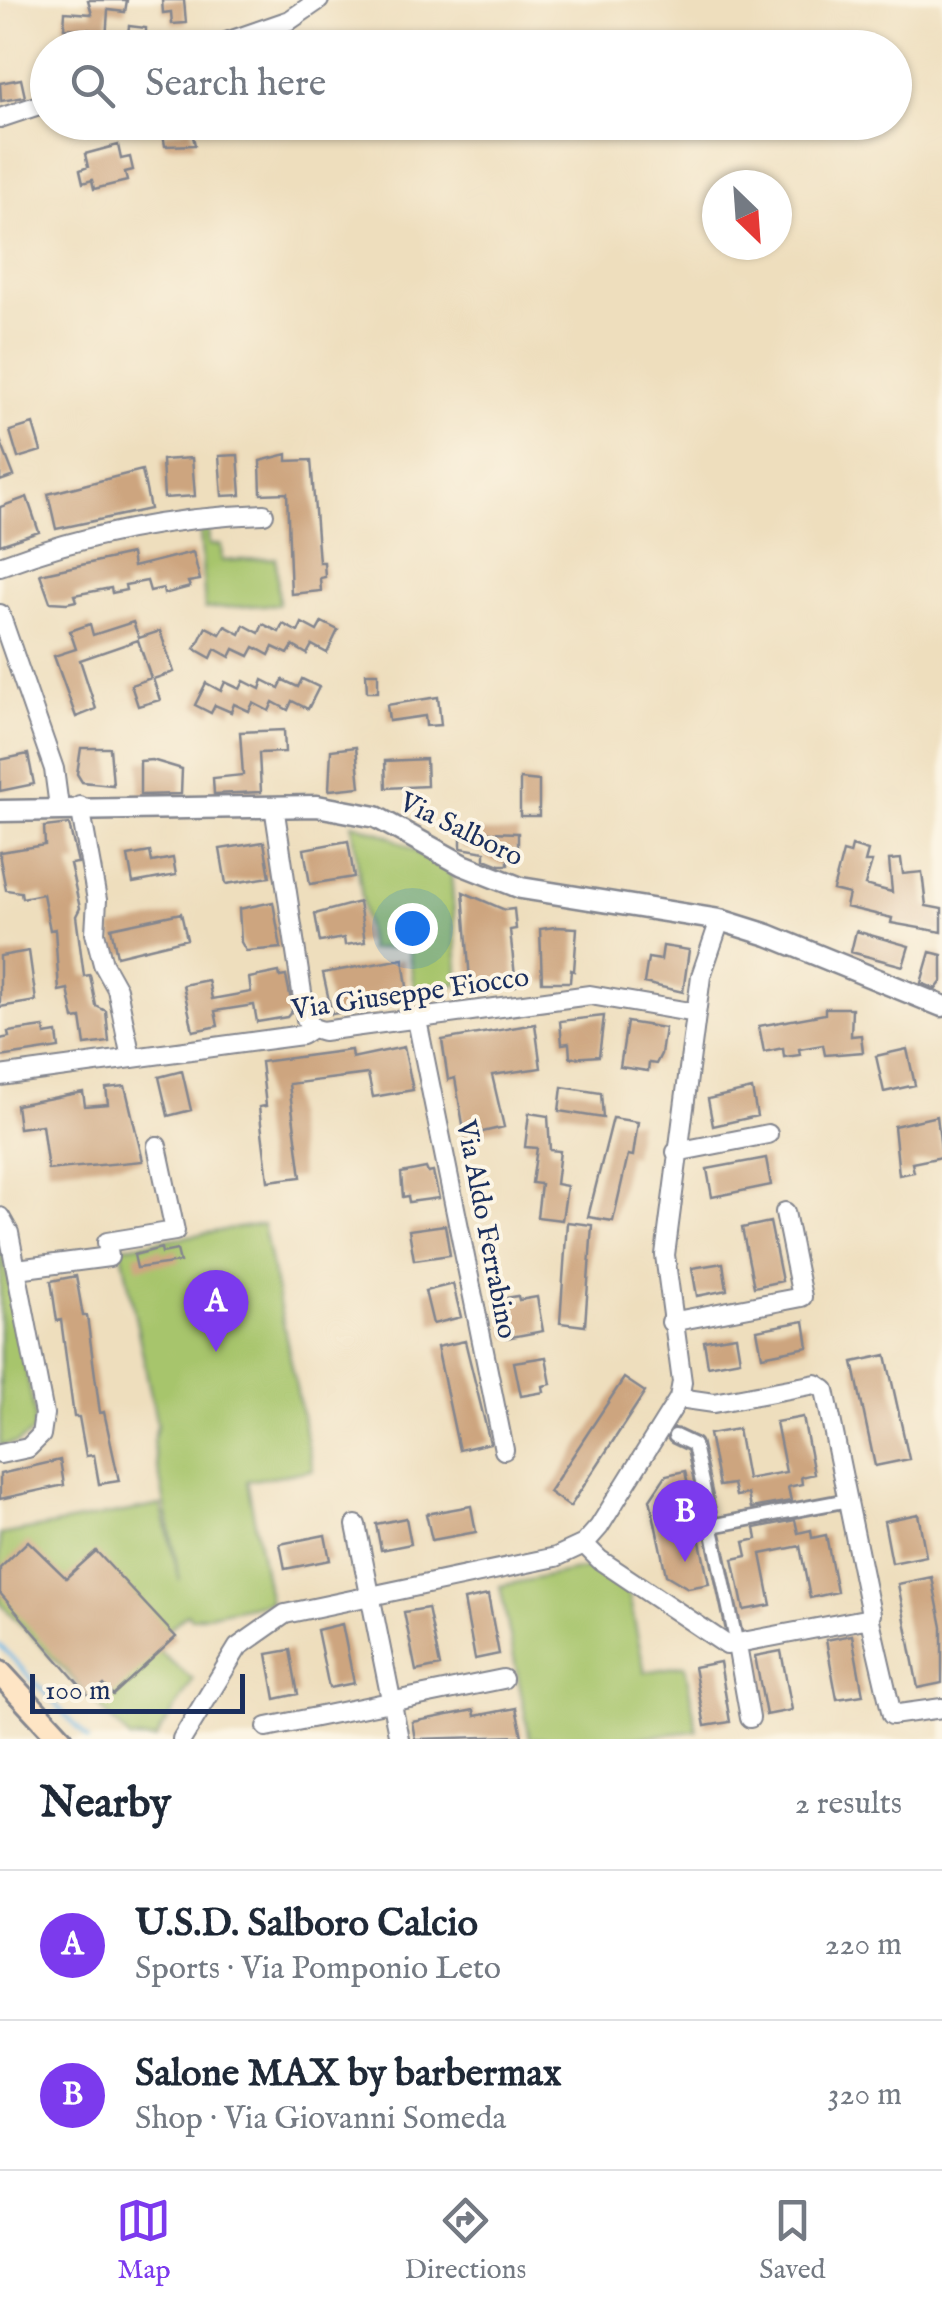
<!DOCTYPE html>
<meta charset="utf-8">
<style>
:root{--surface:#fff;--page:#f2f2f3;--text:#1f2937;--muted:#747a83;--line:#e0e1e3;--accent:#7c3aed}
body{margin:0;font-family:"IM FELL English",serif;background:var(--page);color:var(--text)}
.compass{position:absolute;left:702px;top:170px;width:90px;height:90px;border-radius:50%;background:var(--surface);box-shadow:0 2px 8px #0004;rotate:155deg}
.scale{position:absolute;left:30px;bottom:25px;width:215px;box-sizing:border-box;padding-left:10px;border:5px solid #1b2f5e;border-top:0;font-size:28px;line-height:35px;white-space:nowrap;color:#1b2f5e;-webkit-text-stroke:8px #fcf5e5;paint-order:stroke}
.you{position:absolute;left:412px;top:928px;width:35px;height:35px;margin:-25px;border:8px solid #fff;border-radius:50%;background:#1a73e8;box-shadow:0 0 0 15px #1a73e833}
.badge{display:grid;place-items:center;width:65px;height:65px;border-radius:50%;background:var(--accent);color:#fff;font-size:32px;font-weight:700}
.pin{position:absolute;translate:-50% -82px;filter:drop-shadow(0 2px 5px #0008)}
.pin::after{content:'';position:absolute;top:52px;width:35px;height:30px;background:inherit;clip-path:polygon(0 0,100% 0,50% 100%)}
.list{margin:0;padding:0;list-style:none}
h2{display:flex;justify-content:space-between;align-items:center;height:130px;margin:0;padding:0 40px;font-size:42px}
h2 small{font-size:32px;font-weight:400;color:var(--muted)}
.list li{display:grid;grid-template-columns:65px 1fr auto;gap:30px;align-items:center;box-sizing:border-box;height:150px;padding:0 40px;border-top:2px solid var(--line)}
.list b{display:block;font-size:38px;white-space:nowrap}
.list p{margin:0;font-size:32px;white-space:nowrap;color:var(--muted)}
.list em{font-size:32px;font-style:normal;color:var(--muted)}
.icon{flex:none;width:55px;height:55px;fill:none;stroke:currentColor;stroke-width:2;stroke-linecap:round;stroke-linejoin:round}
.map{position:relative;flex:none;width:942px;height:1739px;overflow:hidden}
.search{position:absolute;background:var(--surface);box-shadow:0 2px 8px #0004;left:30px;right:30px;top:30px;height:110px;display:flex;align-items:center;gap:25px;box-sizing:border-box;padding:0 35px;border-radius:55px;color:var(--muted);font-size:38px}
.sheet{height:430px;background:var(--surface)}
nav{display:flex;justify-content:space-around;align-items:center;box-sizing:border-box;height:140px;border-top:2px solid var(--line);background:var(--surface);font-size:28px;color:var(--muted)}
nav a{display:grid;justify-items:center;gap:5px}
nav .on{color:var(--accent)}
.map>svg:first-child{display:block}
.green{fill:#a7c56c;stroke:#617a65;stroke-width:2.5}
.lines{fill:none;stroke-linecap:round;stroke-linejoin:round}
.stream{stroke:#6bb4e3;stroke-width:4}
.building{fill:#cda57f}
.pedestrian-casing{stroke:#84868e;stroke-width:18}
.minor-casing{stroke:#84868e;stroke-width:22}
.tertiary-casing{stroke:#84868e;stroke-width:25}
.secondary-casing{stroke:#84868e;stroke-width:28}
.pedestrian{stroke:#fff;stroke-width:12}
.minor{stroke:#fff;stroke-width:18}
.tertiary{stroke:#fff;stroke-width:20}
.secondary{stroke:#fee5c5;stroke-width:22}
.labels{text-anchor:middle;stroke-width:8;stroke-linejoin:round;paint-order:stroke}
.street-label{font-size:28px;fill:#1b2f5e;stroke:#fcf5e5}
</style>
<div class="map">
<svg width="942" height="1739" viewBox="0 0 942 1739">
<rect width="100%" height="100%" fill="#fcf5e5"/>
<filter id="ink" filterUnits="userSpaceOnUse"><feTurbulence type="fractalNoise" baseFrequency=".01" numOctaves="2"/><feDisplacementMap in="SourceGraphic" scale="20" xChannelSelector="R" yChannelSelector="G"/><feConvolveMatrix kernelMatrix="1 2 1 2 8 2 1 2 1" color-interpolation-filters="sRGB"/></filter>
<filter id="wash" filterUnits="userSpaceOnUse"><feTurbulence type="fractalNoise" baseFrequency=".0048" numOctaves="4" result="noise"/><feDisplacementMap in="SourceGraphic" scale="40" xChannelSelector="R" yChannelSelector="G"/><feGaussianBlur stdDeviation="2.25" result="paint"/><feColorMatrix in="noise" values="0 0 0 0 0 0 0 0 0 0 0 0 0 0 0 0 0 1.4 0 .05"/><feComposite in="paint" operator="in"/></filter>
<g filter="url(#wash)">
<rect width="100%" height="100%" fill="#eedebd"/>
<path class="green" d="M208,529L209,545H221L222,561L276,558L279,604L205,609L200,530Z
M352,823L389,836L451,872L459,984L414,988L408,946L369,950Z
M263,1224L313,1470L247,1481L270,1602L191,1618L187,1613L169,1629L160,1652L193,1680L156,1739H130L0,1603V1535L161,1505L180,1581L153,1443L157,1425L121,1247Z
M0,1237L35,1415L33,1432L17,1443L0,1445Z
M592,1567L628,1591L645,1672L685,1665L697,1731L624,1739H530L500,1586Z"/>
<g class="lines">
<path class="stream" d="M0,1645L88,1739"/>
</g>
<g id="blocks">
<path class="building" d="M88,0H127L125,12L108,10L106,40L101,39L100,44L89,43L90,30L64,28L65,12L92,14Z
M162,0H184L186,23L172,24L171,12L163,13Z
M129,26L146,28V48H126Z
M21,79L25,97L1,101L0,83Z
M191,128L195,145L165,146L163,134Z
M118,145L121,159L130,157L133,170L125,172L127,181L94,189L92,180L83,183L80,170L88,167L85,154Z
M33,424L41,451L18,458L10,431Z
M0,440L14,476L0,481Z
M287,454V461L311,460L319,562H324L325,577L320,578L321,591L291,594L287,493L261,494L260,461Z
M238,455L241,495L222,496L219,456Z
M192,458L195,496L164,498L162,460Z
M142,470L150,509L56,529L48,494Z
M27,497L39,532L0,545V507Z
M193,552L200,580L188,582L190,587L164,594L163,588L150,591L147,581L125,585L126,590L112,593L111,588L74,595L76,601L67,603L50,602L40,574L131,554L133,567Z
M133,622L139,638L160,631L174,672L153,679L160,700L138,706L131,685L151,678L138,640L80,660L96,709L76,717L54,656L76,649L70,631L90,624L93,635Z
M322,622L338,630L327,653L312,645L307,654L293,646L288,654L273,647L269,655L254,647L249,656L234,649L230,657L215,649L211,658L195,649L206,627L220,634L225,626L240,634L244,625L259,633L263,624L279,632L283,624L298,632L302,623L317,631Z
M366,673H378V692H367Z
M302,679L319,687L308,709L292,701L288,710L273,702L269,711L253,703L249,711L234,704L231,712L215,705L211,713L195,705L206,683L221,691L225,682L240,689L244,681L260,689L263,680L279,688L283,680L298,687Z
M438,697L441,725L426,726L425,716L389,721L387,705Z
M284,730L285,752L259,753L261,792L214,794L213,778L243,775L240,732Z
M356,747L360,787L329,790L331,750Z
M81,748H110L113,785L82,782L77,774Z
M28,754L34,784L0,791V760Z
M426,759L427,786L386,788L385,761Z
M152,760L182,769L181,794L140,795V761Z
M520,779L539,781V816H520Z
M69,824L78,863L70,864L80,908L76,916L84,976L90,975L96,1006L106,1011L109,1042L85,1045L81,1018L74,1019L68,989L59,991L55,929L50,930L43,894L22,898L21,892L6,890L0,859V852L45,845L44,827Z
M461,831L518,833V850H508V865H500L485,859V852L461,848Z
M348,841L354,877L310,884L304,849Z
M264,842L270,877L226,884L220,849Z
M852,846L868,851L865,862H872L865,885L892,892L889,860L901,859L903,874L922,872L926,906L942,909V932L891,923L892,918L846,907L849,894L833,890L843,852L850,854Z
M150,852L152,862L173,858L176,875L133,883L128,856Z
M463,892L505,910L514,909L516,929L510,930L516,986L471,993Z
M273,902L281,948L246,951L241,942L239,909Z
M359,902L365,942L345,945L344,938L320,942L315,914Z
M181,913L187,939L117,956L111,928Z
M555,927L577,928L574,971L571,970L570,982H542L540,929Z
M856,931L909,946L903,966L851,952Z
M663,946L689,950L683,992L644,983L648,958L661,960Z
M29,951L36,1001L0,1007V956Z
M930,952L942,955V981L936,989L921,983Z
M403,959L409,1001L332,1014L323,973Z
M279,972L280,977L286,976L290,995L292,1011L287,1017L257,1022L254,1005L215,1011L218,1026L193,1031L183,985L208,980L212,999L251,992L249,978Z
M825,1008H852L851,1036L861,1035L863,1052L825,1055L823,1045L799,1049L800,1055L784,1057L783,1048L764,1052L759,1026L825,1014Z
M604,1016L599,1056L570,1058L569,1043L562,1044L560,1021Z
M627,1022L665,1028L661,1054L656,1064L649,1063L648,1071L620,1067Z
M535,1024L541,1068L492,1075L504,1127L465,1136L455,1078L448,1080L442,1040Z
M44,1027L45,1035L57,1033L59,1048L0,1057V1039L9,1037L8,1032Z
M404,1047L413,1090L373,1097L368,1074L289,1084L301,1177L268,1181L259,1107L266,1106L261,1062L351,1050L352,1058Z
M907,1049L915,1085L884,1092L876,1056Z
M182,1071L191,1110L168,1116L159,1077Z
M125,1086L143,1161L48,1170L42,1125L19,1128L16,1105L83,1092L85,1106L108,1104L106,1088Z
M562,1087L601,1093L603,1118L559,1111Z
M752,1089L757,1116L713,1126L708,1099Z
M529,1113L548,1116L550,1150L560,1151L556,1184L567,1186L562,1220L537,1217L541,1184L532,1183L537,1148L525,1147Z
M937,1116L942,1157L912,1163L914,1172L899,1175L894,1126Z
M613,1118L638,1122L633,1156L628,1155L613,1221L588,1217Z
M766,1158L771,1185L712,1197L707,1169Z
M426,1168L428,1173L433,1172L439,1198L409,1202L408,1196L403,1197L401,1173Z
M567,1222L592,1225L585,1326L560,1323Z
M770,1222L782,1281L754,1287L742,1228Z
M445,1225L450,1255L414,1260L409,1230Z
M161,1248L162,1253L177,1250L180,1262L137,1268L134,1255Z
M723,1263L727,1290L697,1296L692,1268Z
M76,1276L83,1316H87L100,1413L104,1412L119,1481L99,1484L94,1455L86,1456L79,1417H74L61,1320L57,1321L51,1281Z
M453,1284L461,1317L433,1324L425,1291Z
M518,1296L519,1300L537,1297L543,1331L506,1338L499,1299Z
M804,1321L808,1347L762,1356L757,1330Z
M736,1336L740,1360L708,1366L704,1341Z
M465,1341L490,1443L459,1450L437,1347Z
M886,1355L909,1459L875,1466L853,1362Z
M546,1357L551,1384L543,1386L544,1392L521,1396L514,1362Z
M624,1378L645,1392L570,1507L549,1492Z
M803,1417L814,1474L801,1477L802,1484L788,1487L791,1501L751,1508L748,1494L736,1496L733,1484L719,1486L709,1434L738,1429L747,1479L786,1472L776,1422Z
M60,1460L64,1485L0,1499V1474Z
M685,1471L709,1584L688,1588L666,1575L650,1499L666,1475Z
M471,1506L476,1532L432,1540L426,1514Z
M918,1514L926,1556L892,1563L884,1521Z
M406,1518L411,1544L381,1550L376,1524Z
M795,1520L798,1533L811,1530L812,1538L826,1535L837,1592L810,1598L800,1546L761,1554L771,1605L744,1610L733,1559L747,1556L744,1542L757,1539L755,1528Z
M325,1535L330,1560L285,1569L280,1544Z
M28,1541L66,1578L96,1551L176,1637L113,1695L104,1685L90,1697L0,1593V1568Z
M932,1577L942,1627V1683L918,1688L898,1584Z
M488,1595L499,1654L475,1659L464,1600Z
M428,1608L440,1666L416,1671L404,1612Z
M342,1624L354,1683L329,1688L317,1630Z
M852,1635L863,1695L837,1699L826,1640Z
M290,1650L298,1694L275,1699L267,1654Z
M781,1651L792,1710L766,1715L755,1656Z
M720,1662L730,1722L705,1726L694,1667Z
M516,1708L522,1736L415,1739L412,1722L474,1710L475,1716Z"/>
</g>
</g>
<g filter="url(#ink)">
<use href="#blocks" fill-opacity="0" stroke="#84868e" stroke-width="2.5"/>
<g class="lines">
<g class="pedestrian-casing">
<path id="pedestrian" d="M675,1436L694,1445L737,1645
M711,1526L848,1500"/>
</g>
<g class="minor-casing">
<path id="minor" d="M209,48L290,20L319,0
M0,118L48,102
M0,566C85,534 174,517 264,514
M0,614L54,769L59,807
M80,806L97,900L95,933L103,964L117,989L131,1058
M274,806L306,1019L313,1028
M417,1020L504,1450
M0,1076L302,1035L313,1028L323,1031L590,995L696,1013
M676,1152L768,1134
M0,1217L9,1233L44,1414L41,1435L28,1448L0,1454
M17,1269L109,1257L107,1242L175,1231L157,1146
M671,1322L802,1297L785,1212
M356,1525L399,1739
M584,1544L600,1560L727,1645L865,1619L871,1614L825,1390L816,1384L714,1403L679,1398
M869,1616L892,1715L942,1708
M737,1645L750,1718
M267,1727L503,1679
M182,1739L238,1647L285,1614L556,1557L584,1544L599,1527L679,1398L682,1382L665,1255L701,976L720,920"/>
</g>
<g class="tertiary-casing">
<path id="tertiary" d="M0,811L317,806L376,817L463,865L521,888L720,920L768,935L942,1006"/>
</g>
<g class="secondary-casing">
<path id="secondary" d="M0,1673L61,1739"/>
</g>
<use href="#pedestrian" class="pedestrian"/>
<use href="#minor" class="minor"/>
<use href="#tertiary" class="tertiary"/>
<use href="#secondary" class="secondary"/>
</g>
</g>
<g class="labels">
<g class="street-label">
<text transform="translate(462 828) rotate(26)" y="10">Via Salboro</text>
<text transform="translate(410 992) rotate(-8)" y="10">Via Giuseppe Fiocco</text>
<text transform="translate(488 1229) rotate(79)" y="10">Via Aldo Ferrabino</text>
</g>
</g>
</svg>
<svg class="compass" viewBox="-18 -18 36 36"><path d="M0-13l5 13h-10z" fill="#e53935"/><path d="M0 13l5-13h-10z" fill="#747a83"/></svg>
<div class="scale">100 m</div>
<div class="you"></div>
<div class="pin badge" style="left:216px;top:1352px">A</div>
<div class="pin badge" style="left:685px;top:1562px">B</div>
<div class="search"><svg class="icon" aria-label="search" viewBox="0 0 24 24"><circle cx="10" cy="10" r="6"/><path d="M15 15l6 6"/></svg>Search here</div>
</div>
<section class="sheet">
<h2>Nearby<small>2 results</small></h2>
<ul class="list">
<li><span class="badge">A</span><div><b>U.S.D. Salboro Calcio</b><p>Sports · Via Pomponio Leto</p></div><em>220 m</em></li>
<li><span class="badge">B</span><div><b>Salone MAX by barbermax</b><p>Shop · Via Giovanni Someda</p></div><em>320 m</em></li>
</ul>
</section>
<nav>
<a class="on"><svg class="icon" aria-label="map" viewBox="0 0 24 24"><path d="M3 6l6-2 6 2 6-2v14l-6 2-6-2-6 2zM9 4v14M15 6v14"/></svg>Map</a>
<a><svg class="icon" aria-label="directions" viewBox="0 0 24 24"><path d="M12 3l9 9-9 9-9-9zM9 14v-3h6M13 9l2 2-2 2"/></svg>Directions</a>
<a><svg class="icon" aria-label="saved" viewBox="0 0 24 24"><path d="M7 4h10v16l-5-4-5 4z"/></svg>Saved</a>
</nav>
